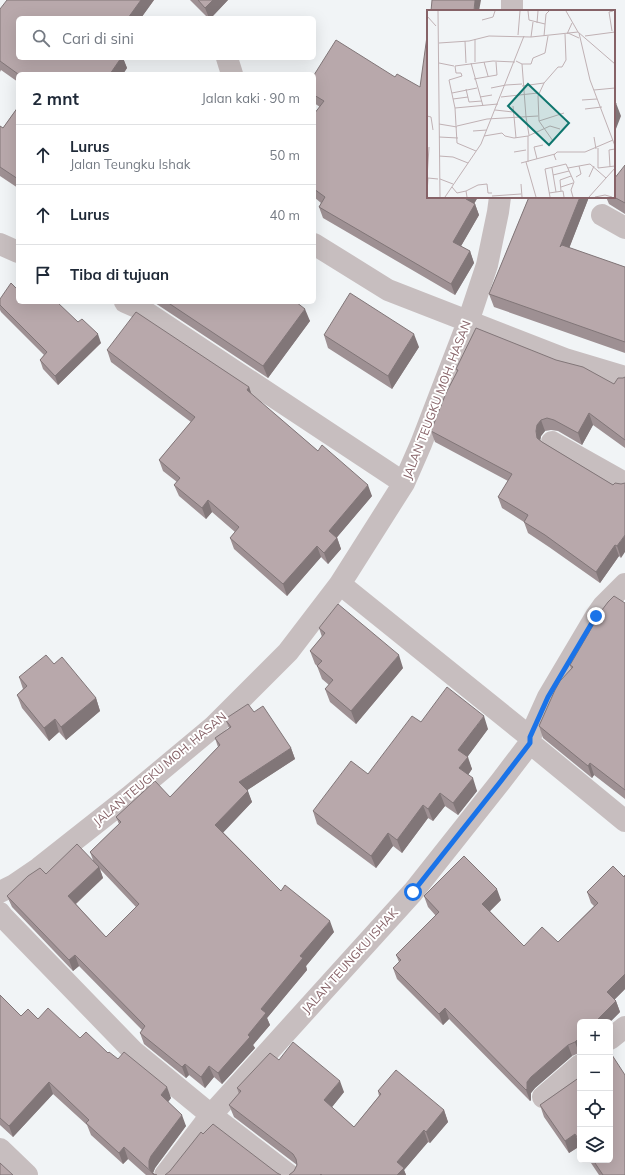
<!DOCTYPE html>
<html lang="id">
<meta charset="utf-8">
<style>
:root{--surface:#fff;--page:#f6f6f7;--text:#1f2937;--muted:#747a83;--line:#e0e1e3}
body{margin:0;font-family:Mulish,sans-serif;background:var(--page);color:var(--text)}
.controls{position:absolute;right:12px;bottom:12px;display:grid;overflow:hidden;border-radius:6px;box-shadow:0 4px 16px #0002}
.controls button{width:36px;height:36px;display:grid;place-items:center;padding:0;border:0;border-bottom:1px solid var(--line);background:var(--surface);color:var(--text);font:20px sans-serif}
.stop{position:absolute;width:12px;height:12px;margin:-9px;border:3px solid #1a73e8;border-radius:50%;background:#fff}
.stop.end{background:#1a73e8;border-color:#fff;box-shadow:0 1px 4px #0008}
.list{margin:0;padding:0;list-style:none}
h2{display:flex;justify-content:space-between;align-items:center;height:52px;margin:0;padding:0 16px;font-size:17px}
h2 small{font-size:13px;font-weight:400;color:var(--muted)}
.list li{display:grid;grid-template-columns:26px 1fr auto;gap:12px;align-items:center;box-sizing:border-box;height:60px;padding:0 16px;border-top:1px solid var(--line)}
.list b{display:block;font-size:15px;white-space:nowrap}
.list p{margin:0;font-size:13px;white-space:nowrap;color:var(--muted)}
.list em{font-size:13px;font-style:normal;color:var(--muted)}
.icon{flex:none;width:22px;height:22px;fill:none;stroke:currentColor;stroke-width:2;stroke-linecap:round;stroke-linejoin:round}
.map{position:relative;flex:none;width:625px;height:1175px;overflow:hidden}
.search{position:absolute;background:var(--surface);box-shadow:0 4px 16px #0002;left:16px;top:16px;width:300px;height:44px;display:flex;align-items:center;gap:10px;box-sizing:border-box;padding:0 14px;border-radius:6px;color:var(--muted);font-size:15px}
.panel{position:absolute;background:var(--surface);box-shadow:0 4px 16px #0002;left:16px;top:72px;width:300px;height:232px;border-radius:6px}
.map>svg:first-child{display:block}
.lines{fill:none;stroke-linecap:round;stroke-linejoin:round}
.minor{stroke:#c7bebf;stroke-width:22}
.wall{fill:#9e9093;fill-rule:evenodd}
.shaded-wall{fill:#817678}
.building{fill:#b8a8ab;stroke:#817678}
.route{stroke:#1a73e8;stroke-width:5}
.labels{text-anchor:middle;stroke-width:4;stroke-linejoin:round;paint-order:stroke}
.street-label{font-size:12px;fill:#866267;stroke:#fff}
.inset-road{fill:none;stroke:#c0b1b4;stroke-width:1}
.view{fill:#0f766e;fill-opacity:0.15;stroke:#0f766e;stroke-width:2}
.inset-edge{fill:none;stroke:#866267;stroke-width:2}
</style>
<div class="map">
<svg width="625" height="1175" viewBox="0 0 625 1175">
<rect width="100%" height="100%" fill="#f1f4f6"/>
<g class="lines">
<path class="minor" d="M512,11V0
M227,58L232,74
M602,215L625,228
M0,244L18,252
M314,244L388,290L565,359L625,377
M125,302L141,309L404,483
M552,442L625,483
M340,584L530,737V743
M530,737L548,697L596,616L603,606L625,584
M530,743L625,821
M0,892L14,885L39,868L129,797L213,727L288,652L340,584L404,483L421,444L468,322L487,265L498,212L500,197
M0,913L4,918L133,1051L211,1115L289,1175
M610,1039L625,1027
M543,1097L580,1065
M0,1149L27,1175
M165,1175L172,1166L211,1115L413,892L501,781L530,743"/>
</g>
<path class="wall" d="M154,0L141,18H18V58H123L127,68L123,74H18V82L1,70L0,72V9Z
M190,0H228L211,18H208Z
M314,75L428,197H478L474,204H475L479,215L461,246L470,251L474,263L455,295L323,218L319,207L321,203L314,197V114L320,107L314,103Z
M18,107V188L0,176V126L3,128Z
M625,165V214L609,204L606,197H614Z
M529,197H589L569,248L625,267V353L494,307L489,294Z
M0,299L18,302L78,322L101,343L58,385L43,369L40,360L44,355L1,312L0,310Z
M155,302H296L310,321L268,378L155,303Z
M324,335L419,347L392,389L328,348Z
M107,350L249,387L251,394L318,451L372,496L337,537L341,549L328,564L321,557L287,596L234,549L230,538L235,532L212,512L206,519L179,496L174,485L177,482L163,471L159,460L191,422L111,362Z
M456,369L614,384L625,377V448L593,425L582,445L558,431L551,430L545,431L541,436L540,440L542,442L613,485L621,558L619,556L600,583L549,547L528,533L524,522L502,508L498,497L508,481L435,442L431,431L457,372Z
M625,603V799L594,775L592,778L543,738L539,726L571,669L570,665Z
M319,628L403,668L356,724L330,702L325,689L329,685L322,679L317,666L315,664L310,651L322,637Z
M54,664L96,698L100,711L66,740L59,732L49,741L22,708L17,695L23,689L19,677Z
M254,712L291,748L295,759L247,790L252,802L223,832L281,891L334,932L306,966L307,970L267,1018L270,1025L253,1045L255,1048L222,1084L214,1077L205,1088L189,1075L186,1078L144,1044L140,1033L142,1030L79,966L73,971L12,907L7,896L46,874L93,860L90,852L119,824L116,817L170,797L218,747L215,738L229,728L225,719ZM100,869L136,907L106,937L76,904L103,878Z
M421,722L488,729L467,757L472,769L468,775L477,791L458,815L445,806L433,821L428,818L402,853L393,846L376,868L317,824L313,811L368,774Z
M625,875V989L614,1000L616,1001L620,1012L579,1053L572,1056L535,1088L531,1093V1100L530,1101L449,1019L443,1025L397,979L393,968L399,962L396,955L436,916L428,907L424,896L501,900L490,911L524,946L558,942L594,906L591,903L587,892L624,877Z
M0,995L21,1016L38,1019L80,1038L108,1053L171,1098L168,1102L186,1126L155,1168L153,1173L155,1175H146L128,1159L123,1164L91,1135L87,1125L53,1094L13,1137L0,1125Z
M279,1060L344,1092L332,1107L354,1127L379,1096L378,1091L444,1110L448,1122L430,1143L428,1142L404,1170L406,1175H289L294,1171L297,1165L234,1117L229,1105L239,1094L237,1088Z
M580,1077V1147V1146L569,1153L544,1117L540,1105Z
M589,1160H610L625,1175H599Z"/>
<path class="shaded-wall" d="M141,0H154L141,18H128Z
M213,0H228L211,18H209L205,8Z
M475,0H481L479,11H474Z
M121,58H123L127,68L123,74H110Z
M616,103L621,116L614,134V109Z
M467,197H478L470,210L466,199Z
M580,197H589L565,259L560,247Z
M475,204L479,215L457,253L453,242Z
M470,251L474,263L455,295L451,284Z
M305,309L310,321L268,378L263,366Z
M98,334L101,343L58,385L55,376Z
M414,334L419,347L392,389L388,376Z
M249,387L253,398L247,390Z
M589,413L593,425L582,445L578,433Z
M541,420L545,431L541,436L540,442L537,438L536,431L537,425Z
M368,485L372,496L333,542L329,531Z
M208,500L212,512L206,519L202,508Z
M625,535V552L621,558L617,546Z
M337,538L341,549L328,564L324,553Z
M615,545L619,556L600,583L596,572Z
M317,546L321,557L287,596L283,584Z
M399,655L403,668L356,724L351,711Z
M96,698L100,711L66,740L61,727Z
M484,716L488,729L463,763L458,750Z
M55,719L59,732L49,741L44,728Z
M291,748L295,759L243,793L239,782Z
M468,757L472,769L464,781L459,768Z
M590,763L594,775L592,778L588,766Z
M473,778L477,791L458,815L453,803Z
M248,791L252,802L220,836L215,825Z
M440,793L445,806L433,821L428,809Z
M423,805L428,818L402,853L397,840Z
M388,833L393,846L376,868L371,856Z
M99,867L103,878L72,907L68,896Z
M497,889L501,900L486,915L482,904Z
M330,921L334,932L306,966L307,970L267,1018L270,1025L253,1045L255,1048L222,1084L218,1073L248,1035L261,1009L300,956Z
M75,955L79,966L73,971L69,960Z
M625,974V989L611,1003L607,992Z
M616,1001L620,1012L610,1022H595Z
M445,1008L449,1019L443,1025L439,1014Z
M580,1037V1052L579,1053L575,1042Z
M568,1045L572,1056L535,1088L531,1093V1100L530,1101L526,1090L527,1082L531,1077Z
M185,1064L189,1075L186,1078L182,1067Z
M209,1066L214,1077L205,1088L201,1077Z
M340,1081L344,1092L328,1112L324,1100Z
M49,1082L53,1094L13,1137L9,1126Z
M167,1087L171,1098L165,1106L161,1095Z
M444,1110L448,1122L430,1143L426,1132Z
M182,1115L186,1126L155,1168L153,1173L149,1168V1161L151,1156Z
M424,1130L428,1142L404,1170L406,1175H397V1162Z
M575,1134L580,1146L569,1153L565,1141Z
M124,1147L128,1159L123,1164L119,1153Z"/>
<path class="building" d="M7,0H141L128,18H18V58H121L110,74H18L0,61V9Z
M198,0H213L205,8Z
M432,0H475L474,11H431Z
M428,29V197H467L466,199L475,204L453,242L470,251L451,284L319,207L325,197L314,189V114L324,101L314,95V75L336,40L395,77L397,74L420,87Z
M614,103H616L614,109Z
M18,107V179L0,167V126L3,128Z
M625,165V203L614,197V179Z
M529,197H580L560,247L562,245L625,267V342L489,294Z
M11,283L18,290V302H57L78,322L82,319L98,334L55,376L40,360L47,352L0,305V299Z
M350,293L414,334L388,376L324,335Z
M167,302H296L305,309L263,366Z
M136,312L249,387L247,390L318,451L322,445L368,485L329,531L337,538L324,553L317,546L283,584L230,538L239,527L208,500L202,508L174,485L180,478L159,460L195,417L107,350Z
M476,328L556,360L583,367L614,384L618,378H623L625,377V440L589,413L578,433L554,420L547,418L541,420L537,425L536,431L537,438L542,442L613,485L615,483L621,484L625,483V535L617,546L615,545L596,572L545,535L524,522L528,515L498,497L512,474L431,431L446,393L458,370L456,369Z
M614,596L625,603V790L590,763L588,766L539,726L555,690L560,681L573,667L570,665L602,610L608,602Z
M338,604L399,655L351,711L325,689L333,680L317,666L322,661L310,651L325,633L319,628Z
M46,655L54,664L62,657L96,698L61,727L55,719L44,728L17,695L27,686L19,677Z
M447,687L484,716L458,750L468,757L459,768L473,778L453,803L440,793L428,809L423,805L397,840L388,833L371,856L313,811L351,761L368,774L412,716L421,722Z
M248,704L254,712L263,706L291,748L239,782L248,791L215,825L281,891L285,885L330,921L300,956L303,958L261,1009L266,1013L248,1035L250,1037L218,1073L209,1066L201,1077L185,1064L182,1067L140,1033L145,1026L75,955L69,960L7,896L28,876L40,868L46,874L77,844L99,867L68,896L106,937L139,904L90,852L121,822L116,817L155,781L170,797L220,745L215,738L231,727L225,719Z
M464,856L497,889L482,904L524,946L542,927L558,942L598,903L587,892L613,866L624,877L625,875V974L607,992L616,1001L595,1022H580V1037L575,1042L568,1045L531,1077L527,1082V1089L526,1090L445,1008L439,1014L393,968L401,960L396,955L439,912L424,896Z
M0,995L21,1016L28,1009L38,1019L48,1008L80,1038L86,1032L108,1053L109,1052L118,1059L124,1052L167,1087L161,1095L182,1115L151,1156L149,1161V1168L153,1174L157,1175H155L124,1147L119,1153L86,1123L89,1120L49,1082L9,1126L0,1118Z
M293,1042L340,1081L324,1100L354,1127L381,1094L378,1091L396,1070L444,1110L426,1132L424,1130L397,1162L404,1168L397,1175H322L321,1174L320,1175H289L294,1171L297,1165L296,1159L293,1154L229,1105L241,1091L237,1088L270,1053L279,1060Z
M612,1055L625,1075V1175H603L593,1160H610V1056Z
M580,1077V1141L575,1134L565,1141L540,1105Z
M213,1124L277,1173L281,1175H165L170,1171L201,1132L203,1134Z
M0,1163L13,1175H0Z"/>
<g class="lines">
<path class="route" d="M413,892L501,781L530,743V737L548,697L596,616"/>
</g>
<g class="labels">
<g class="street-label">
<text transform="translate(437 400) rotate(-69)" y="4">JALAN TEUGKU MOH. HASAN</text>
<text transform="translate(160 769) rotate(-40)" y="4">JALAN TEUGKU MOH. HASAN</text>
<text transform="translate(350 961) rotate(-48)" y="4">JALAN TEUNGKU ISHAK</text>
</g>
</g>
<g transform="translate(427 10)">
<rect width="188" height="188" fill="#f1f4f6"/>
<path class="inset-road" d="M11,1L13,187M101,1L102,10L118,14M139,1L151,22L188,54M0,6L9,16M55,10L66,7L68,1M110,13L111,1M185,21L182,2L186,1M141,23L152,28M152,23L163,70L188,136M140,24L145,13M91,25L93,1M117,26L119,4L122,1M158,26L188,22M104,27L106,12M38,31L39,53M12,33L42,31L62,26L104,27L151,22M89,51L95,54L99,107M48,52V29M57,52L61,66M12,53L27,56M44,53L56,96M95,54H104L106,48L118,43L121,26M47,69L70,65L69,52M79,75L95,74M95,76L117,73M64,78L79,75M39,79L42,92L55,91M167,80L188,78M25,83L50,78M53,87L65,85M74,87L111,83M26,89L41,87M155,90L170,89M86,96L89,128M28,98L22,70L35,66L34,63H29L28,56L66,51L88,52M158,99L175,97M68,100L86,102M0,106L4,107L6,120M99,107L102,125M112,111L137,103M12,114L30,117M30,116L60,109L111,106M46,121L60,120M57,126L75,123L78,126L87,128L101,126L123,116L133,119M101,126V152M12,127L31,128M167,127L169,139M126,131L112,111L111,86L117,73L131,57H135L139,50L138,24M171,138V158M49,141L30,133L28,98L71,94M87,142L99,140M12,146L26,147L41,153M110,149L107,137L116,135M129,150L127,145L130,142H158L186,130M99,152L109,187M94,153L128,144M183,157L182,140L188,139M125,158L129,182M141,158L163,154L179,168M171,158L188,156M126,165L142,161M149,167L154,164L152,156M162,167L167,156M0,168L2,137M13,169L26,174M94,174L95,187M25,177L30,183L39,181L40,187M134,177L146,173M39,181L51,175L60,174L61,183H65M134,181L133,170L144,166M0,183L1,168L11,169M122,183L136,181L137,187M65,186L94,184M18,187L54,134L97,26M123,187L118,159L139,154L147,172L144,180L146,187M162,187L188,158M168,187L178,185L185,187"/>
<path class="view" d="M101,74L142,113L122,135L81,96Z"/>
<rect width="188" height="188" class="inset-edge"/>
</g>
</svg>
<div class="controls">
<button>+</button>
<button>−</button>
<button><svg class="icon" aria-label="locate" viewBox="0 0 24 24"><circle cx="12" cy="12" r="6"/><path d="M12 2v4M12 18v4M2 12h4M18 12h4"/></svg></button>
<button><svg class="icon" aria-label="layers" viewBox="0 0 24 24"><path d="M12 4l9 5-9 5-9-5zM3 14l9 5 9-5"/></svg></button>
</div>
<div class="stop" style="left:413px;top:892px"></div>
<div class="stop end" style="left:596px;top:616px"></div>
<div class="search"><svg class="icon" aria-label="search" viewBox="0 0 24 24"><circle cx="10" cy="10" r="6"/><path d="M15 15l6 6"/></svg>Cari di sini</div>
<section class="panel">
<h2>2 mnt<small>Jalan kaki · 90 m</small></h2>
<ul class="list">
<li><svg class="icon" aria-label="ahead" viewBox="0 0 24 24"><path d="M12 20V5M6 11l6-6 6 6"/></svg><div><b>Lurus</b><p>Jalan Teungku Ishak</p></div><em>50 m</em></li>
<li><svg class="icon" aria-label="ahead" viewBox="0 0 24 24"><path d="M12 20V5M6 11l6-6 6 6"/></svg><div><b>Lurus</b></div><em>40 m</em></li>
<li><svg class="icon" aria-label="arrive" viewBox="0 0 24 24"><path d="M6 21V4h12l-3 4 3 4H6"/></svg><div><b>Tiba di tujuan</b></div></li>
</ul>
</section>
</div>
